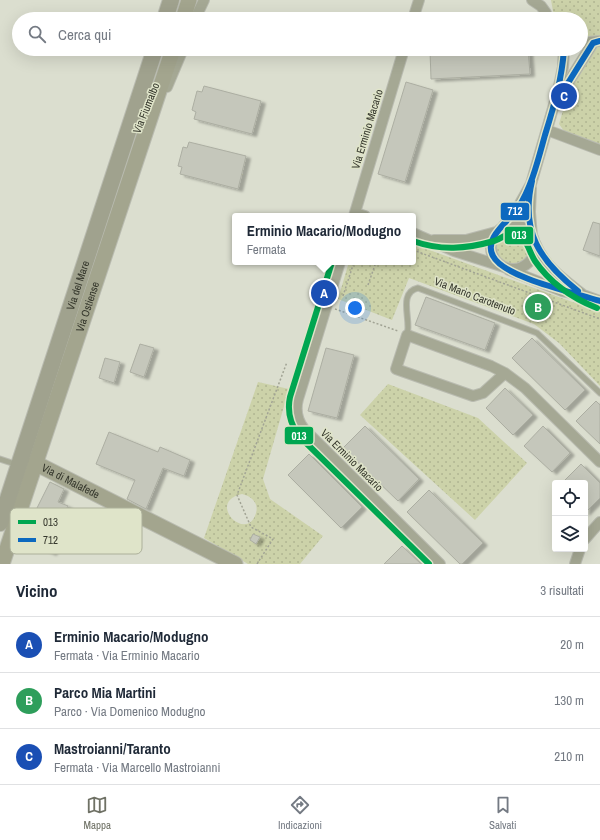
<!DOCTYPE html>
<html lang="it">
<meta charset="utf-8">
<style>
:root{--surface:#fff;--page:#f2f2f3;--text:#1f2937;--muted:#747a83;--line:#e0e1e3;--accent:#6f7165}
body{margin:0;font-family:"Archivo Narrow",sans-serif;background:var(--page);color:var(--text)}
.controls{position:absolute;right:12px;bottom:12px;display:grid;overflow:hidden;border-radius:4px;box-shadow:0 4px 16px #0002}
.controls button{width:36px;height:36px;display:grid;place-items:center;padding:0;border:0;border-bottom:1px solid var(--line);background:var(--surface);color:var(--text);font:20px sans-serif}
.you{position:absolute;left:355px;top:308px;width:14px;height:14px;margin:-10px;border:3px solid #fff;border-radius:50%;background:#1a73e8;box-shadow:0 0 0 6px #1a73e833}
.badge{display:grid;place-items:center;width:26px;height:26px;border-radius:50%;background:var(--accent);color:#fff;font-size:13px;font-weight:700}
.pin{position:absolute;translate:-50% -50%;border:2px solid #fff;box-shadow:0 1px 4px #0006}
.popup{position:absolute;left:232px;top:213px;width:184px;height:52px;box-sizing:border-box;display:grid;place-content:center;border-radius:4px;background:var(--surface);filter:drop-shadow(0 1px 3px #0005);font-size:13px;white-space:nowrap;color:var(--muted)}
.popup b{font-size:15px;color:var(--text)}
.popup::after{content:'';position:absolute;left:50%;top:100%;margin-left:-8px;border:8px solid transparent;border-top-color:var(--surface)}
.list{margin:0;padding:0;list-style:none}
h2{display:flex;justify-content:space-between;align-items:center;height:52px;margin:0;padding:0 16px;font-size:17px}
h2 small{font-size:13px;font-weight:400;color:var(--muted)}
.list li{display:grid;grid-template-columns:26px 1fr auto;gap:12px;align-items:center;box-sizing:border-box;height:56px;padding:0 16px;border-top:1px solid var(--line)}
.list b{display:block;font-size:15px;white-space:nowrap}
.list p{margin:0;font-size:13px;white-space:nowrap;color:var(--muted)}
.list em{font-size:13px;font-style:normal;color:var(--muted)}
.icon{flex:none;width:22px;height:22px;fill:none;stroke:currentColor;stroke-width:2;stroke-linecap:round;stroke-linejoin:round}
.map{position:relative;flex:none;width:600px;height:564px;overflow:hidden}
.search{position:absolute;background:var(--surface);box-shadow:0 4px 16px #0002;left:12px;right:12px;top:12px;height:44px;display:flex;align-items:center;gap:10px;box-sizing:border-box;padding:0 14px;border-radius:22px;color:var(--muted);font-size:15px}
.sheet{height:220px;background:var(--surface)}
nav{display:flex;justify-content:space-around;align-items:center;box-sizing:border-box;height:56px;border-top:1px solid var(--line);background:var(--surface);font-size:11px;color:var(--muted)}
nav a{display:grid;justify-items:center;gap:2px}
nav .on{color:var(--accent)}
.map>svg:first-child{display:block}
.green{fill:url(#green-dots);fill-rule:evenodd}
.building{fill:#c5c7bb;stroke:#acaea2;filter:url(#shadow)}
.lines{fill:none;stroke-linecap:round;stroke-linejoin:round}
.lane-casing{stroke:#b9bbb0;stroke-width:7}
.street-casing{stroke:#b9bbb0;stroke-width:12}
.secondary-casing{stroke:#b9bbb0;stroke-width:17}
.primary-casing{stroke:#b9bbb0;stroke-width:18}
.path{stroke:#a1a394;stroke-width:1.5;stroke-dasharray:2 2;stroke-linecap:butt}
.lane{stroke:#a5a894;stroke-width:5}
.street{stroke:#a5a894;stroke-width:10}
.secondary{stroke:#a3a58e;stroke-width:15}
.primary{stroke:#a0a28e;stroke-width:16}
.bus-1-casing{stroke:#dfe4c9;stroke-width:9}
.bus-2-casing{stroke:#dfe4c9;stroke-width:9}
.bus-1{stroke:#0c69bf;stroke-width:6}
.bus-2{stroke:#00a651;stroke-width:6}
.labels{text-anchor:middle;stroke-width:3;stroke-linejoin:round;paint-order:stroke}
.street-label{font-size:11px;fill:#35372c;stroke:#dfe4c9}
.key{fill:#dfe4c9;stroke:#acb09a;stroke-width:1}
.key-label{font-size:11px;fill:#35372c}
.line-badge{stroke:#dfe4c9;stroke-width:1.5}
.badge-label{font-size:11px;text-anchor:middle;font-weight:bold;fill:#fff}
</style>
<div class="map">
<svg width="600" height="564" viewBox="0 0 600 564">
<defs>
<pattern id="green-dots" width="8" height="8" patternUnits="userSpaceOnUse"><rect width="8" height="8" fill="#ccd2a9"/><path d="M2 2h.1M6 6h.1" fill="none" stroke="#b0b592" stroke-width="1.8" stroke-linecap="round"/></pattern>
<filter id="shadow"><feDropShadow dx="4.5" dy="2.5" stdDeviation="1" flood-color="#0004"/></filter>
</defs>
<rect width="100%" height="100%" fill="#dbdecf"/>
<path class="green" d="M551,0H600V35L595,37H581V19H556L553,11Z
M593,46H600V144L564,131L559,124L570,87Z
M496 248a18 18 0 1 1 36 0a18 18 0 1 1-36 0Z
M413,244L600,312V386L559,343L534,324L409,278L392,320L338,299L349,262H413Z
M258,382L289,389L263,479L270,499L323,536L300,564H248L204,538ZM242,494C251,496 259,503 256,513C247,544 205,502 242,494Z
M388,384L478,418L527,463L475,520L360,415Z"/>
<path class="building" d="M470,49H528L530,74L431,79L430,51Z
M406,82L433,90L405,182L378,174Z
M204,86L261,101L252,134L194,119L196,112L192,110L197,91L202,92Z
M189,142L246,156L238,189L180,174L182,167L178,166L183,147L187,148Z
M593,222L600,224V256L583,250Z
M426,297L495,323L485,350L415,325Z
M532,338L585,390L565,410L512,358Z
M140,344L154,348L144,377L130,372Z
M326,348L354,355L337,418L308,411Z
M105,358L120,362L114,383L99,378Z
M505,388L533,415L513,435L486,408Z
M596,401L600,405V444L576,421Z
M365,426L419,479L398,501L343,448Z
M543,426L570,453L552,472L524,446Z
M109,432L158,452L160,447L190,460L184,476L163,468L146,509L127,499L135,480L96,464Z
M309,454L362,507L341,528L288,475Z
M581,464L600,483V498L585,513V483H562Z
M50,482L64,489L58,502L68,506L63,515L69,518L52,553L23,539L29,528L33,530L40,515L35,512Z
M429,490L483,543L462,564H460L407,512Z
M253,534L260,537L256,544L250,540Z
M402,546L421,564H384Z"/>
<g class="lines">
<g class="lane-casing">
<path id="lane" d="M392,49L403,51
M407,335C412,321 397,293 418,288L537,333L600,393
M0,459L18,465"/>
</g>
<g class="street-casing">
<path id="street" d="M532,0L541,6L546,13
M195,19L204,0
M413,19L419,0
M581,43L600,41
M167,87L183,49
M561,94L593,43
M547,130L600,150
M531,188L530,212L532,237
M355,213L365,216
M354,216L404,49
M491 247a22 22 0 1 1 44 0a22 22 0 1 1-44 0Z
M502,228L517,209L531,184L558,91L563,67L564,49
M413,233L454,251L501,266
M434,240H466L496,232
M535,243C544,266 563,279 582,294
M340,262L298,399C295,410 297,420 304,429L440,564
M509,270L562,291L583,295L600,301
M505,373L483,393L473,396L396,369L407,335L491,366L505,373L525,388L600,462
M585,539L600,522
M575,564L580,549"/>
</g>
<g class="secondary-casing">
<g id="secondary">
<path d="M183,19L189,0"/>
<path id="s1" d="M35,463L235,564"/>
<path id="s2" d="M2,564L173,49"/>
</g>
</g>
<g class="primary-casing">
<g id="primary">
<path d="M165,19L171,0"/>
<path id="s3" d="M0,523L155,49"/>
</g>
</g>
<path class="path" d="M413,250L600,319
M368,285L376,262
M343,296L354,262
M335,309L398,331
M257,564L273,539L251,527L237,495L287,362"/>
<use href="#lane" class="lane"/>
<use href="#street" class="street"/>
<use href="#secondary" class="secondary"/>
<use href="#primary" class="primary"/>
<g class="bus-1-casing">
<path id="bus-1" d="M564,49C562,79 554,106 545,135C538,160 532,186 518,208C509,221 483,238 493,256C504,278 576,293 600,301
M563,91L593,43L600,41
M532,181C520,232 540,261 578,291"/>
</g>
<g class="bus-2-casing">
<path id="bus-2" d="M413,241C441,251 466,249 494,241C502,239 508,231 516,234C527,237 529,252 535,261C550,283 572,298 597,308
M332,262L290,397C287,411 290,423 298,435L429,564"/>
</g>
<use href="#bus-1" class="bus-1"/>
<use href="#bus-2" class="bus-2"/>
</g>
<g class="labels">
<g class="street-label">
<text transform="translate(146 108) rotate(-68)" y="4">Via Fiumalbo</text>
<text transform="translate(367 129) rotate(-73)" y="4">Via Erminio Macario</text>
<text dy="4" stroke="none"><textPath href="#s3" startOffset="250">Via del Mare</textPath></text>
<text transform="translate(475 296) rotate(21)" y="4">Via Mario Carotenuto</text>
<text dy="4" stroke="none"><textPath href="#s2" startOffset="271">Via Ostiense</textPath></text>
<text transform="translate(352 460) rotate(45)" y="4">Via Erminio Macario</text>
<text dy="4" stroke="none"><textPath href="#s1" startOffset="40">Via di Malafede</textPath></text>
</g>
</g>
<rect x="10" y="508" width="132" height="46" rx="6" class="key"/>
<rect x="18" y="520" width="18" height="4" fill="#00a651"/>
<rect x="18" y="538" width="18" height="4" fill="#0c69bf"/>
<g class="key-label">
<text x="43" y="526">013</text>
<text x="43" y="544">712</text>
</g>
<g class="line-badge">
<rect x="500" y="202" width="30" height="19" rx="4" fill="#0c69bf"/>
<rect x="504" y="226" width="30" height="19" rx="4" fill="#00a651"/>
<rect x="284" y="426" width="30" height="19" rx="4" fill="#00a651"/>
</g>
<g class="badge-label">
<text x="515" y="215">712</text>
<text x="519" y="239">013</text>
<text x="299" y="440">013</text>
</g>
</svg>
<div class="controls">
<button><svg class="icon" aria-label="locate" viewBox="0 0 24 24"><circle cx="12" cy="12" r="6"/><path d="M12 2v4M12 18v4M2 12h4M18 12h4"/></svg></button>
<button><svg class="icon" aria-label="layers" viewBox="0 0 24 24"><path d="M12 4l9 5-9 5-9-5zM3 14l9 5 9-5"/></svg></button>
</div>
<div class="you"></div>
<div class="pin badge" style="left:324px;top:293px;background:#1a4fb4">A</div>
<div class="popup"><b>Erminio Macario/Modugno</b>Fermata</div>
<div class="pin badge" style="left:538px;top:307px;background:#2e9e5b">B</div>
<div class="pin badge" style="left:564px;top:96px;background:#1a4fb4">C</div>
<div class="search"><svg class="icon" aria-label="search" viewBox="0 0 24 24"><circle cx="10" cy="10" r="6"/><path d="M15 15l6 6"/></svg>Cerca qui</div>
</div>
<section class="sheet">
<h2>Vicino<small>3 risultati</small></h2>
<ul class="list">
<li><span class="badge" style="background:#1a4fb4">A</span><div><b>Erminio Macario/Modugno</b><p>Fermata · Via Erminio Macario</p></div><em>20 m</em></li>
<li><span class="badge" style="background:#2e9e5b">B</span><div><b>Parco Mia Martini</b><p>Parco · Via Domenico Modugno</p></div><em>130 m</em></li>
<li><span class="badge" style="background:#1a4fb4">C</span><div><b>Mastroianni/Taranto</b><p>Fermata · Via Marcello Mastroianni</p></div><em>210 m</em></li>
</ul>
</section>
<nav>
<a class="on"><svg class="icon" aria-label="map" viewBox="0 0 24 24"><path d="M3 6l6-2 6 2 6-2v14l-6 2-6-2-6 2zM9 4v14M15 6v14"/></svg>Mappa</a>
<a><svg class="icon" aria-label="directions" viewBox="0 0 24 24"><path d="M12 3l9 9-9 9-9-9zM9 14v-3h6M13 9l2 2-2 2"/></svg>Indicazioni</a>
<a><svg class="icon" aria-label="saved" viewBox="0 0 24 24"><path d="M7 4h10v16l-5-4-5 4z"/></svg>Salvati</a>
</nav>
